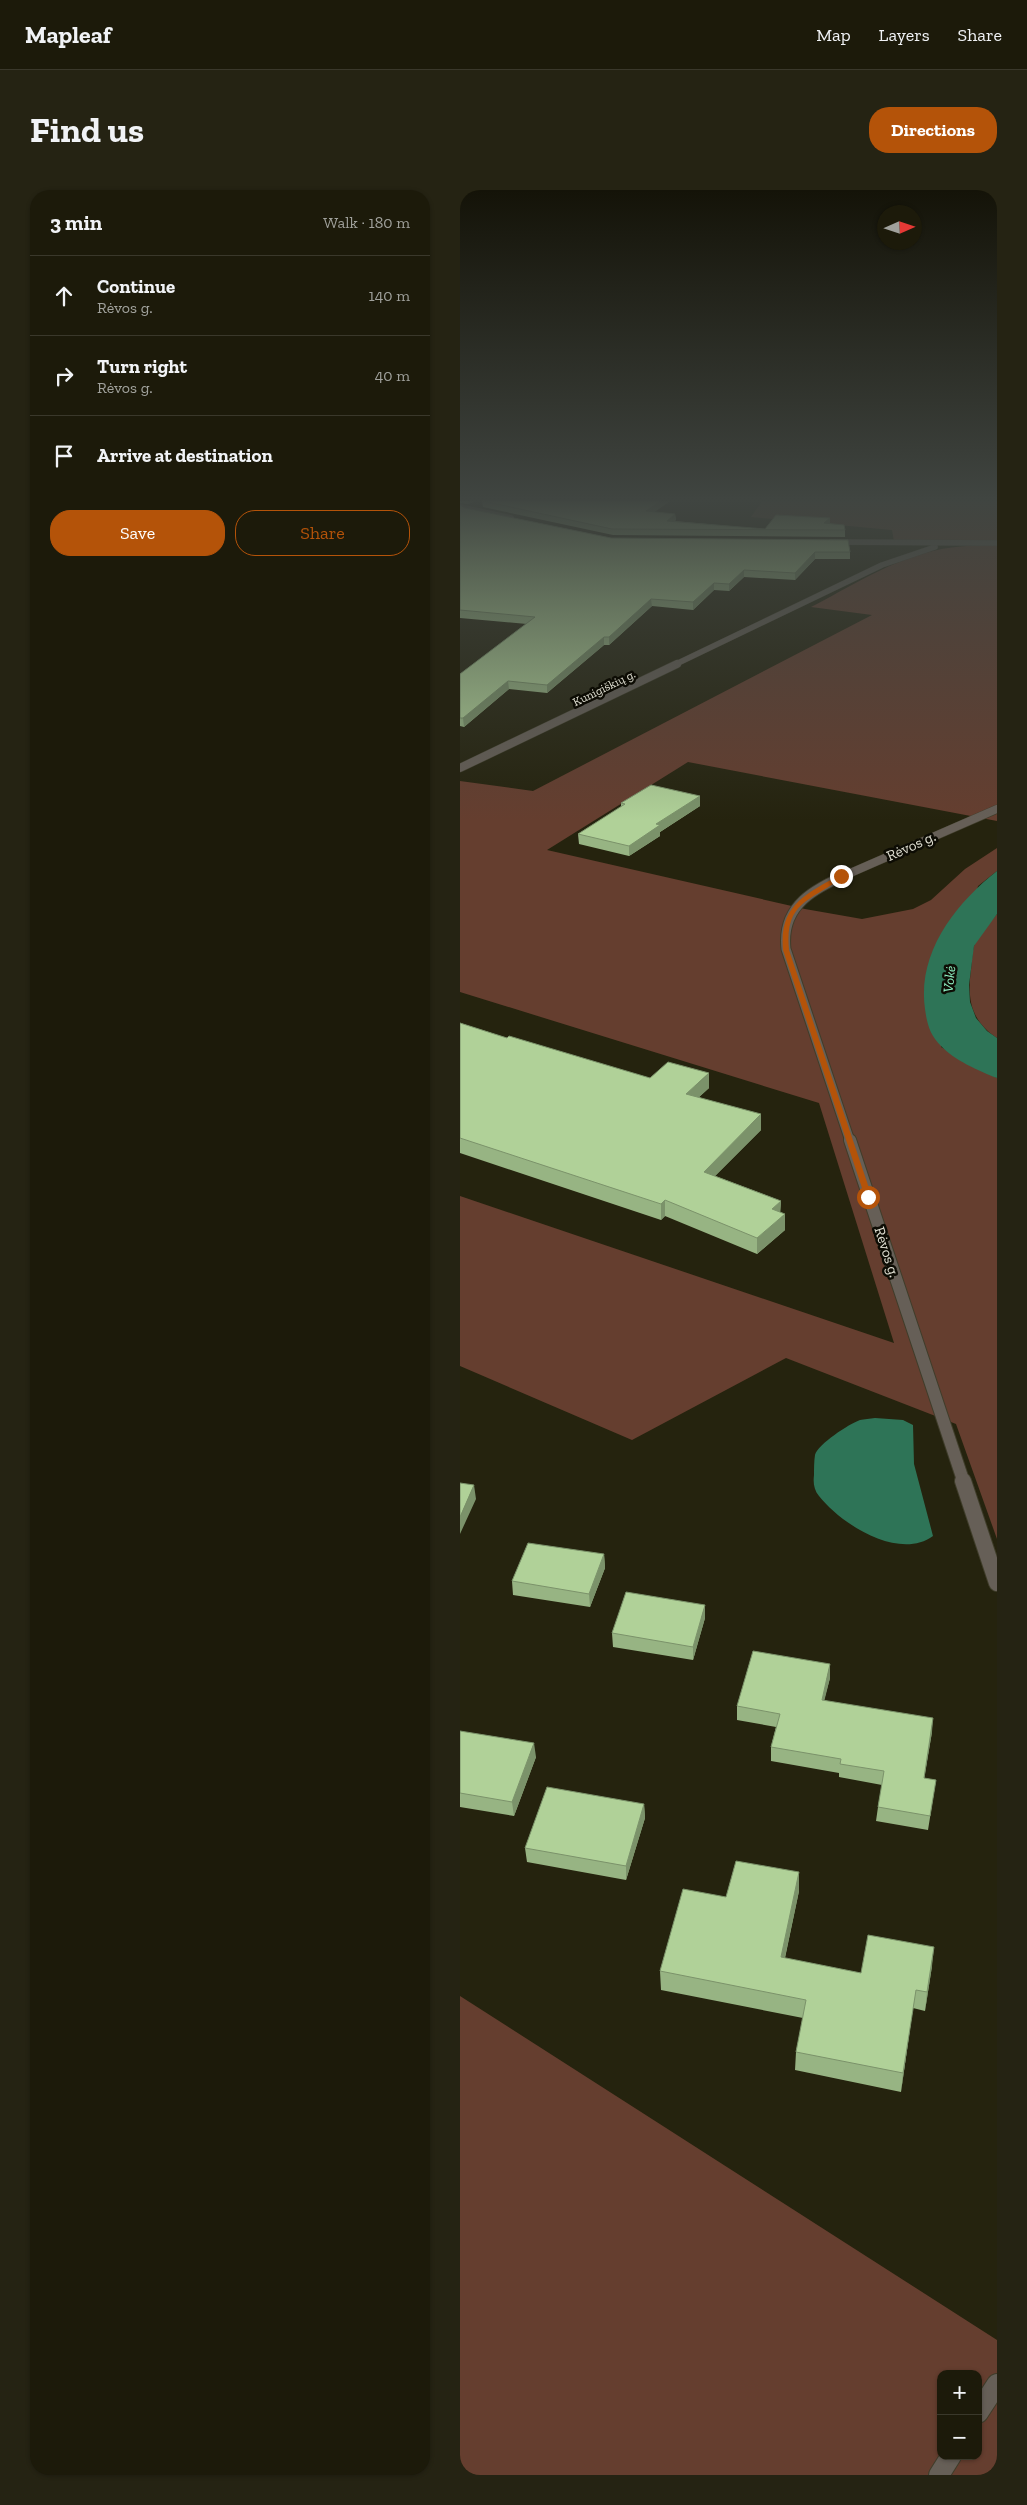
<!DOCTYPE html>
<meta charset="utf-8">
<style>
:root{--surface:#1c1a0a;--page:#252313;--text:#f1f3f6;--muted:#a0a19c;--line:#3a382b;--accent:#b45309}
body{margin:0;font-family:"Zilla Slab",serif;background:var(--page);color:var(--text)}
.controls{position:absolute;right:15px;bottom:15px;display:grid;overflow:hidden;border-radius:10px;box-shadow:0 1px 4px #0004}
.controls button{width:45px;height:45px;display:grid;place-items:center;padding:0;border:0;border-bottom:1px solid var(--line);background:var(--surface);color:var(--text);font:25px sans-serif}
.compass{position:absolute;left:417px;top:15px;width:45px;height:45px;border-radius:50%;background:var(--surface);box-shadow:0 1px 4px #0004;rotate:87deg}
.stop{position:absolute;width:15px;height:15px;margin:-11px;border:4px solid #b45309;border-radius:50%;background:#fff}
.stop.end{background:#b45309;border-color:#fff;box-shadow:0 1px 5px #0008}
.list{margin:0;padding:0;list-style:none}
h2{display:flex;justify-content:space-between;align-items:center;height:65px;margin:0;padding:0 20px;font-size:21px}
h2 small{font-size:16px;font-weight:400;color:var(--muted)}
.list li{display:grid;grid-template-columns:32px 1fr auto;gap:15px;align-items:center;box-sizing:border-box;height:80px;padding:0 20px;border-top:1px solid var(--line)}
.list b{display:block;font-size:19px;white-space:nowrap}
.list p{margin:0;font-size:16px;white-space:nowrap;color:var(--muted)}
.list em{font-size:16px;font-style:normal;color:var(--muted)}
.actions{display:flex;gap:10px;padding:15px 20px}
.actions a{flex:1;padding:11px 0;border:1px solid var(--accent);border-radius:20px;text-align:center;font-size:18px;color:var(--accent)}
.actions .main{background:var(--accent);color:#fff}
.icon{flex:none;width:28px;height:28px;fill:none;stroke:currentColor;stroke-width:2;stroke-linecap:round;stroke-linejoin:round}
.map{position:relative;flex:none;width:537px;height:2285px;overflow:hidden;border-radius:20px}
header{display:flex;align-items:center;gap:30px;box-sizing:border-box;height:70px;padding:0 25px;background:var(--surface);border-bottom:1px solid var(--line)}
header strong{font-size:24px}
nav{display:flex;gap:28px;margin-inline-start:auto;font-size:18px}
.intro{display:flex;align-items:center;justify-content:space-between;box-sizing:border-box;height:120px;padding:0 30px}
h1{margin:0;font-size:35px}
.button{padding:12px 22px;border-radius:20px;background:var(--accent);color:#fff;font-size:18px;font-weight:700}
main{display:flex;gap:30px;padding:0 30px}
aside{flex:1;background:var(--surface);border-radius:20px;box-shadow:0 1px 4px #0004}
.map>svg:first-child{display:block}
.green{fill:#653e2f;fill-rule:evenodd}
.water{fill:#2e7457}
.lines{fill:none;stroke-linecap:round;stroke-linejoin:round}
.minor-far5-casing{stroke:#3f3d2a;stroke-width:6}
.minor-far4-casing{stroke:#3f3d2a;stroke-width:9}
.minor-far3-casing{stroke:#3f3d2a;stroke-width:11}
.minor-far2-casing{stroke:#3f3d2a;stroke-width:14}
.minor-far1-casing{stroke:#3f3d2a;stroke-width:18}
.minor-casing{stroke:#3f3d2a;stroke-width:22}
.minor-far5{stroke:#665f57;stroke-width:5.5}
.minor-far4{stroke:#665f57;stroke-width:8}
.minor-far3{stroke:#665f57;stroke-width:9}
.minor-far2{stroke:#665f57;stroke-width:12}
.minor-far1{stroke:#665f57;stroke-width:16}
.minor{stroke:#665f57;stroke-width:20}
.wall{fill:#97b483}
.shaded-wall{fill:#7b926a}
.building{fill:#b0d198;stroke:#7b926a}
.route{fill:#b45309}
.labels{text-anchor:middle;stroke-width:5;stroke-linejoin:round;paint-order:stroke}
.far-street-label{font-size:12px;fill:#e1e0d3;stroke:#0d0c04}
.far-water-label{font-size:14px;font-style:italic;fill:#92f6c8;stroke:#0d0c04}
.street-label{font-size:15px;fill:#e1e0d3;stroke:#0d0c04}
</style>
<header>
<strong>Mapleaf</strong>
<nav><a>Map</a><a>Layers</a><a>Share</a></nav>
</header>
<div class="intro"><h1>Find us</h1><a class="button">Directions</a></div>
<main>
<aside>
<h2>3 min<small>Walk · 180 m</small></h2>
<ul class="list">
<li><svg class="icon" aria-label="ahead" viewBox="0 0 24 24"><path d="M12 20V5M6 11l6-6 6 6"/></svg><div><b>Continue</b><p>Rėvos g.</p></div><em>140 m</em></li>
<li><svg class="icon" aria-label="right" viewBox="0 0 24 24"><path d="M7 20v-9h11M14 6l5 5-5 5"/></svg><div><b>Turn right</b><p>Rėvos g.</p></div><em>40 m</em></li>
<li><svg class="icon" aria-label="arrive" viewBox="0 0 24 24"><path d="M6 21V4h12l-3 4 3 4H6"/></svg><div><b>Arrive at destination</b></div></li>
</ul>
<div class="actions"><a class="main">Save</a><a>Share</a></div>
</aside>
<div class="map">
<svg width="537" height="2285" viewBox="0 0 537 2285">
<rect width="100%" height="100%" fill="#25230e"/>
<path class="green" d="M302,311H537V351H434L432,340L291,327Z
M537,355V631L228,572L87,660L345,719L402,729L453,719L471,710L505,679L537,658V681L518,696L481,857L537,888V1349L496,1234L326,1168L172,1250L0,1176V1006L434,1153L359,913L0,802V591L73,601L412,425L351,417C388,398 425,374 465,363C489,356 512,355 537,355Z
M537,724V848C511,831 507,809 511,780C512,772 512,763 514,756C518,745 529,734 537,724Z
M0,1806L537,2150V2285H0ZM481,2184H518V2266H481Z"/>
<path class="water" d="M537,681V724L514,756L509,795L510,812L516,828L527,841L537,848V888C519,881 494,870 481,856C470,845 467,834 465,819C457,763 495,714 537,681Z
M415,1228L443,1230L453,1235L454,1274L473,1346C439,1371 381,1334 359,1306C354,1300 353,1293 354,1285C354,1279 354,1271 355,1265C358,1254 389,1234 400,1230C404,1229 410,1229 415,1228Z"/>
<g class="lines">
<g class="minor-far5-casing">
<path id="minor-far5" d="M0,317L51,328
M371,352L537,353
M214,475L422,375L475,357"/>
</g>
<g class="minor-far4-casing">
<path id="minor-far4" d="M0,578L217,474
M388,684L537,619"/>
</g>
<g class="minor-far3-casing">
<path id="minor-far3" d="M390,951L326,759C321,715 355,698 390,683"/>
</g>
<g class="minor-far2-casing">
<path id="minor-far2" d="M390,950L504,1293"/>
</g>
<g class="minor-far1-casing">
<path id="minor-far1" d="M503,1291L537,1393"/>
</g>
<g class="minor-casing">
<path id="minor" d="M518,2223L537,2194
M479,2285L491,2266"/>
</g>
<use href="#minor-far5" class="minor-far5"/>
<use href="#minor-far4" class="minor-far4"/>
<use href="#minor-far3" class="minor-far3"/>
<use href="#minor-far2" class="minor-far2"/>
<use href="#minor-far1" class="minor-far1"/>
<use href="#minor" class="minor"/>
</g>
<path class="wall" d="M0,311H15L8,314L0,313Z
M22,311H210L194,322L215,324L216,330L214,331L305,339L370,328V334L385,340V347L153,345L23,317Z
M0,315L5,318L151,348L390,362V369H355L335,390L284,387L269,401L254,400L233,420L192,416L149,455H144L87,503L49,499L4,537L0,536V484L67,434L0,428Z
M240,606V616L200,642V646L169,666L119,654L118,644L161,617V613Z
M0,833L47,848L190,888L249,898L239,907L301,940L255,986L321,1011L320,1022L325,1040L297,1064L205,1026L201,1030L0,963Z
M144,1364L145,1378L130,1417L53,1405L52,1391Z
M245,1428L233,1470L153,1457L152,1443Z
M370,1488L364,1510L472,1542L464,1588L476,1590L468,1640L416,1631L418,1617L422,1595L379,1587V1583L311,1571V1557L316,1537L277,1530V1516Z
M0,1541L76,1567L54,1626L0,1617Z
M184,1614L185,1628L166,1690L67,1672L65,1658Z
M339,1682V1701L325,1768L401,1783L472,1776L465,1821L453,1818L441,1902L335,1880L336,1862L343,1828L201,1800L200,1781L266,1707Z"/>
<path class="shaded-wall" d="M8,311H15L8,314Z
M201,311H210L186,328V321Z
M215,324L216,330L207,337V331Z
M370,328V335L364,333Z
M355,362V369L335,390V383Z
M284,380V387L269,401V394Z
M254,393V400L233,420V412Z
M191,409L192,416L149,455V447Z
M144,447V455L87,503V495Z
M48,491L49,499L4,537L3,528Z
M240,606V616L200,642V646L169,666V656L196,634Z
M249,883V898L226,919V904Z
M301,924V940L244,997V982Z
M205,1010V1026L201,1030V1014Z
M321,1011L320,1027L312,1019Z
M325,1024V1040L297,1064V1048Z
M14,1295L16,1309L0,1344V1327Z
M144,1364L145,1378L130,1417L129,1404Z
M245,1415V1428L233,1470V1457Z
M370,1474V1488L361,1524L362,1510Z
M473,1528L472,1542L462,1602L464,1588Z
M74,1553L76,1567L54,1626L52,1612Z
M184,1614L185,1628L166,1690V1676Z
M339,1682V1701L321,1786V1767Z
M474,1757L472,1776L465,1821L467,1802Z
M456,1800L453,1818L441,1902L443,1883Z"/>
<path class="building" d="M23,311H201L186,321L215,324L207,331L305,339L316,325L370,328L364,333L384,335L385,340L152,339Z
M0,315L5,318L151,348L388,350L390,362H355L335,383L284,380L269,394L254,393L233,412L191,409L149,447H144L87,495L48,491L3,528H0V484L75,427L0,420Z
M191,595L240,606L196,634L200,635L169,656L118,644L165,614L161,613Z
M0,833L47,848L49,846L190,888L208,872L249,883L226,904L301,924L244,982L321,1011L312,1019L325,1024L297,1048L205,1010L201,1014L0,948Z
M0,1293L14,1295L0,1327Z
M68,1353L144,1364L129,1404L52,1391Z
M166,1402L245,1415L233,1457L152,1443Z
M293,1461L370,1474L362,1510L473,1528L464,1588L476,1590L470,1626L418,1617L424,1581L380,1574L381,1569L311,1557L320,1524L277,1516Z
M0,1541L74,1553L52,1612L0,1603Z
M87,1597L184,1614L166,1676L65,1658Z
M276,1671L339,1682L321,1767L401,1783L408,1745L474,1757L467,1802L456,1800L443,1883L336,1862L346,1810L200,1781L223,1699L266,1707Z"/>
<linearGradient id="sky" x2="0" y2="1"><stop stop-color="#141308"/><stop offset="0.49" stop-color="#404541"/><stop offset="1" stop-color="#404541" stop-opacity="0"/></linearGradient>
<rect width="537" height="631" fill="url(#sky)"/>
<path class="route" d="M379,685L384,686C353,711 324,710 329,760L412,1007L408,1009L405,1007L323,760C319,715 345,705 379,685Z"/>
<g class="labels">
<g class="far-street-label">
<text transform="translate(144 498) rotate(-26)" y="4">Kunigiškių g.</text>
</g>
<g class="far-water-label">
<text transform="translate(489 789) rotate(-84)" y="5">Vokė</text>
</g>
<g class="street-label">
<text transform="translate(451 656) rotate(-24)" y="5">Rėvos g.</text>
<text transform="translate(427 1062) rotate(72)" y="5">Rėvos g.</text>
</g>
</g>
</svg>
<div class="controls">
<button>+</button>
<button>−</button>
</div>
<svg class="compass" viewBox="-18 -18 36 36"><path d="M0-13l5 13h-10z" fill="#e53935"/><path d="M0 13l5-13h-10z" fill="#a0a19c"/></svg>
<div class="stop" style="left:408px;top:1007px"></div>
<div class="stop end" style="left:381px;top:686px"></div>
</div>
</main>
